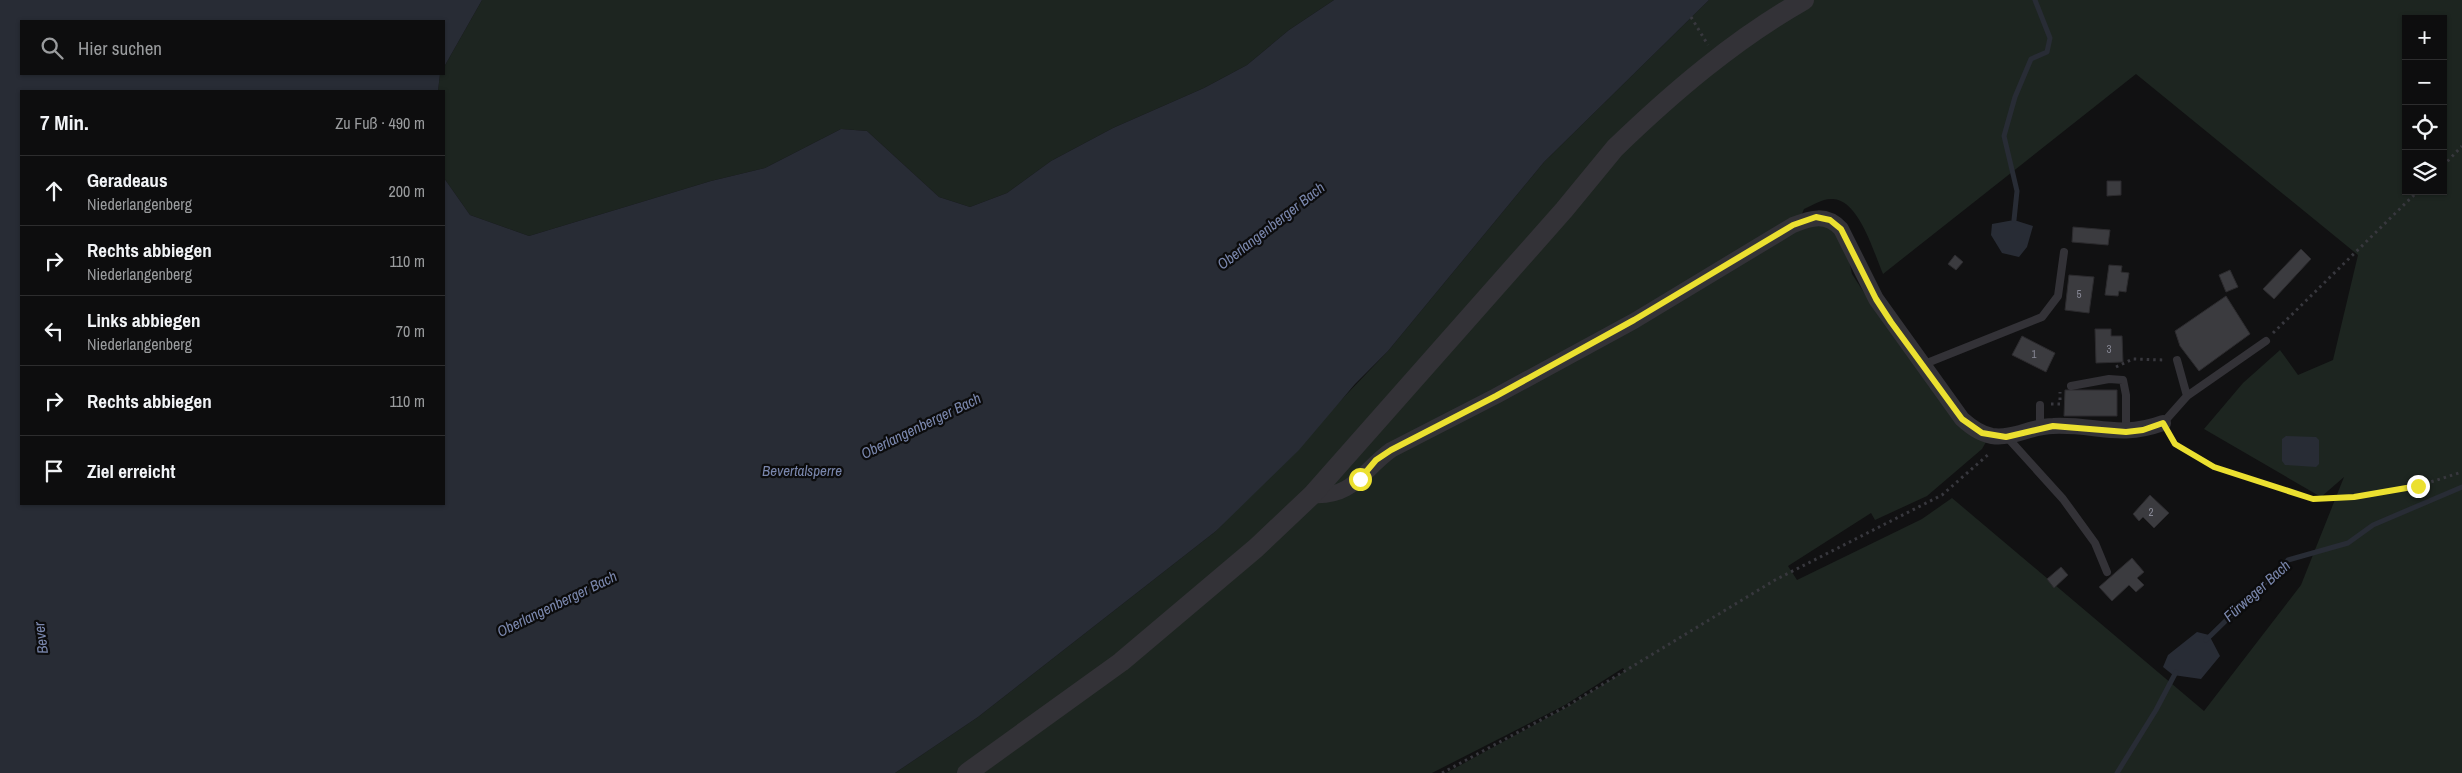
<!DOCTYPE html>
<html lang="de">
<meta charset="utf-8">
<style>
:root{--surface:#0d0d0e;--page:#1b1b1c;--text:#f1f3f6;--muted:#9a9c9e;--line:#2d2d2e}
body{margin:0;font-family:"Archivo Narrow",sans-serif;background:var(--page);color:var(--text)}
.controls{position:absolute;right:15px;top:15px;display:grid;overflow:hidden;border-radius:0px;box-shadow:0 1px 4px #0004}
.controls button{width:45px;height:45px;display:grid;place-items:center;padding:0;border:0;border-bottom:1px solid var(--line);background:var(--surface);color:var(--text);font:25px sans-serif}
.stop{position:absolute;width:15px;height:15px;margin:-11px;border:4px solid #ebe030;border-radius:50%;background:#fff}
.stop.end{background:#ebe030;border-color:#fff;box-shadow:0 1px 5px #0008}
.list{margin:0;padding:0;list-style:none}
h2{display:flex;justify-content:space-between;align-items:center;height:65px;margin:0;padding:0 20px;font-size:21px}
h2 small{font-size:16px;font-weight:400;color:var(--muted)}
.list li{display:grid;grid-template-columns:32px 1fr auto;gap:15px;align-items:center;box-sizing:border-box;height:70px;padding:0 20px;border-top:1px solid var(--line)}
.list b{display:block;font-size:19px;white-space:nowrap}
.list p{margin:0;font-size:16px;white-space:nowrap;color:var(--muted)}
.list em{font-size:16px;font-style:normal;color:var(--muted)}
.icon{flex:none;width:28px;height:28px;fill:none;stroke:currentColor;stroke-width:2;stroke-linecap:round;stroke-linejoin:round}
.map{position:relative;flex:none;width:2462px;height:773px;overflow:hidden}
.search{position:absolute;background:var(--surface);box-shadow:0 1px 4px #0004;left:20px;top:20px;width:425px;height:55px;display:flex;align-items:center;gap:12px;box-sizing:border-box;padding:0 18px;border-radius:0px;color:var(--muted);font-size:19px}
.panel{position:absolute;background:var(--surface);box-shadow:0 1px 4px #0004;left:20px;top:90px;width:425px;height:415px;border-radius:0px}
.map>svg:first-child{display:block}
.green{fill:#1d2520;fill-rule:evenodd}
.water{fill:#282c35}
.lines{fill:none;stroke-linecap:round;stroke-linejoin:round}
.stream{stroke:#282c35;stroke-width:5}
.building{fill:#3b3b3f;stroke:#2c2b2e}
.path{stroke:#38383e;stroke-width:3;stroke-dasharray:2.5 4;stroke-linecap:butt}
.service{stroke:#333237;stroke-width:8}
.minor{stroke:#333237;stroke-width:16}
.tertiary{stroke:#333237;stroke-width:20}
.route{stroke:#ebe030;stroke-width:6}
.labels{text-anchor:middle;stroke-width:4.5;stroke-linejoin:round;paint-order:stroke}
.number-label{font-size:11px;fill:#888996}
.water-label{font-size:15px;font-style:italic;fill:#7a87ad;stroke:#0c0c0d}
</style>
<div class="map">
<svg width="2462" height="773" viewBox="0 0 2462 773">
<rect width="100%" height="100%" fill="#111112"/>
<path class="green" d="M482,0H1334L1289,30L1247,65L1204,88L1113,128L1051,161L1007,193L970,207L939,197L867,131L841,129L765,168L711,181L529,236L470,215L444,178V91H438L440,74H444V67Z
M1709,0H2462V773H1446L1567,707L1625,671L1623,668L1565,705L1432,773H895L978,717L1216,531L1388,351L1544,162ZM2406,19H2443V191H2406ZM2136,74L2358,255L2333,360L2298,375L2280,350L2243,383L2204,429L2321,497L2344,477L2301,585L2204,711L1952,498L1922,519L1797,580L1788,566L1871,513L1875,520L1927,496L1982,449L1986,442L1881,319L1852,274L1847,251L1828,224L1796,228L1804,209C1813,205 1823,198 1833,199C1859,200 1874,253 1883,274Z"/>
<path class="water" d="M0,0H482L444,67V21H21V74H440L438,91H21V504H444V178L470,215L529,236L711,181L765,168L841,129L867,131L939,197L970,207L1007,193L1051,161L1113,128L1204,88L1247,65L1289,30L1334,0H1709L1544,162L1388,351L1355,384L1299,450L1216,531L978,717L895,773H0Z
M2014,220L2033,226L2027,247L2019,257L2002,253L1991,235L1992,224Z
M2286,436L2316,437L2319,440V464L2316,467L2285,465L2282,461V439Z
M2197,632L2209,635L2220,656L2201,679L2173,675L2163,667L2168,655Z"/>
<g class="lines">
<path class="stream" d="M2014,220L2017,191L2004,136L2015,97L2031,59L2047,52L2050,38L2035,0
M2206,640L2288,560L2348,543L2373,525L2462,487
M2117,773L2156,710L2176,672"/>
</g>
<path class="building" d="M2107,181H2121V195L2107,196Z
M2073,227L2110,230L2108,245L2072,242Z
M2301,249L2311,259L2274,299L2263,289Z
M1955,255L1963,262L1956,270L1948,264Z
M2109,265L2122,266L2121,272L2129,273L2126,292L2119,291L2118,296L2105,295Z
M2230,270L2238,287L2226,292L2219,275Z
M2069,275L2094,277L2089,313L2065,310Z
M2226,296L2250,334L2199,371L2180,346L2175,331Z
M2095,329H2111V336H2122L2123,362L2096,363Z
M2022,336L2055,353L2046,372L2012,355Z
M2065,390H2117V416H2064Z
M2150,495L2169,513L2154,528L2143,517L2139,521L2133,514Z
M2132,558L2144,572L2137,578L2144,585L2136,592L2129,585L2112,601L2099,587Z
M2061,567L2068,575L2054,588L2047,579Z"/>
<g class="lines">
<path class="path" d="M1691,17L1708,45
M2443,166L2462,146
M2273,333L2418,191
M2116,367L2133,359L2165,360
M2051,404H2060V392
M2170,435L2175,444L2214,467L2313,499L2354,497L2418,486L2462,472
M1442,773L1567,706L1775,580L1942,495L1990,453"/>
<path class="service" d="M2177,360L2187,396
M1922,365L2042,317L2058,296L2064,252
M2071,386L2109,379L2123,380L2126,395V432
M2163,423L2187,396L2266,341
M2040,427V405
M2007,437L2063,499L2095,543L2107,572"/>
<path class="minor" d="M1312,495C1353,498 1362,471 1391,450L1496,396L1634,321L1793,225C1811,218 1826,213 1841,229L1876,299L1962,419C1971,427 1980,434 1992,436C2014,439 2031,426 2053,426C2096,424 2119,439 2163,423"/>
<path class="tertiary" d="M967,773L1121,662L1256,548L1312,495L1564,210L1615,148C1673,92 1734,40 1804,0"/>
</g>
<g class="lines">
<path class="route" d="M1360,479L1376,460L1391,450L1496,396L1634,320L1793,225L1816,217L1830,220L1841,229L1876,299L1891,322L1962,419L1982,433L2006,437L2053,426L2126,432L2143,430L2163,423L2175,444L2214,467L2313,499L2354,497L2418,486"/>
</g>
<g class="labels">
<g class="number-label">
<text x="2079" y="298">5</text>
<text x="2109" y="353">3</text>
<text x="2034" y="358">1</text>
<text x="2151" y="516">2</text>
</g>
<g class="water-label">
<text transform="translate(1271 226) rotate(-38)" y="5">Oberlangenberger Bach</text>
<text transform="translate(921 426) rotate(-26)" y="5">Oberlangenberger Bach</text>
<text x="802" y="476">Bevertalsperre</text>
<text transform="translate(2257 591) rotate(-42)" y="5">Fürweger Bach</text>
<text transform="translate(557 604) rotate(-26)" y="5">Oberlangenberger Bach</text>
<text transform="translate(41 638) rotate(-97)" y="5">Bever</text>
</g>
</g>
</svg>
<div class="controls">
<button>+</button>
<button>−</button>
<button><svg class="icon" aria-label="locate" viewBox="0 0 24 24"><circle cx="12" cy="12" r="6"/><path d="M12 2v4M12 18v4M2 12h4M18 12h4"/></svg></button>
<button><svg class="icon" aria-label="layers" viewBox="0 0 24 24"><path d="M12 4l9 5-9 5-9-5zM3 14l9 5 9-5"/></svg></button>
</div>
<div class="stop" style="left:1360px;top:479px"></div>
<div class="stop end" style="left:2418px;top:486px"></div>
<div class="search"><svg class="icon" aria-label="search" viewBox="0 0 24 24"><circle cx="10" cy="10" r="6"/><path d="M15 15l6 6"/></svg>Hier suchen</div>
<section class="panel">
<h2>7 Min.<small>Zu Fuß · 490 m</small></h2>
<ul class="list">
<li><svg class="icon" aria-label="ahead" viewBox="0 0 24 24"><path d="M12 20V5M6 11l6-6 6 6"/></svg><div><b>Geradeaus</b><p>Niederlangenberg</p></div><em>200 m</em></li>
<li><svg class="icon" aria-label="right" viewBox="0 0 24 24"><path d="M7 20v-9h11M14 6l5 5-5 5"/></svg><div><b>Rechts abbiegen</b><p>Niederlangenberg</p></div><em>110 m</em></li>
<li><svg class="icon" aria-label="left" viewBox="0 0 24 24"><path d="M17 20v-9H6M10 6l-5 5 5 5"/></svg><div><b>Links abbiegen</b><p>Niederlangenberg</p></div><em>70 m</em></li>
<li><svg class="icon" aria-label="right" viewBox="0 0 24 24"><path d="M7 20v-9h11M14 6l5 5-5 5"/></svg><div><b>Rechts abbiegen</b></div><em>110 m</em></li>
<li><svg class="icon" aria-label="arrive" viewBox="0 0 24 24"><path d="M6 21V4h12l-3 4 3 4H6"/></svg><div><b>Ziel erreicht</b></div></li>
</ul>
</section>
</div>
